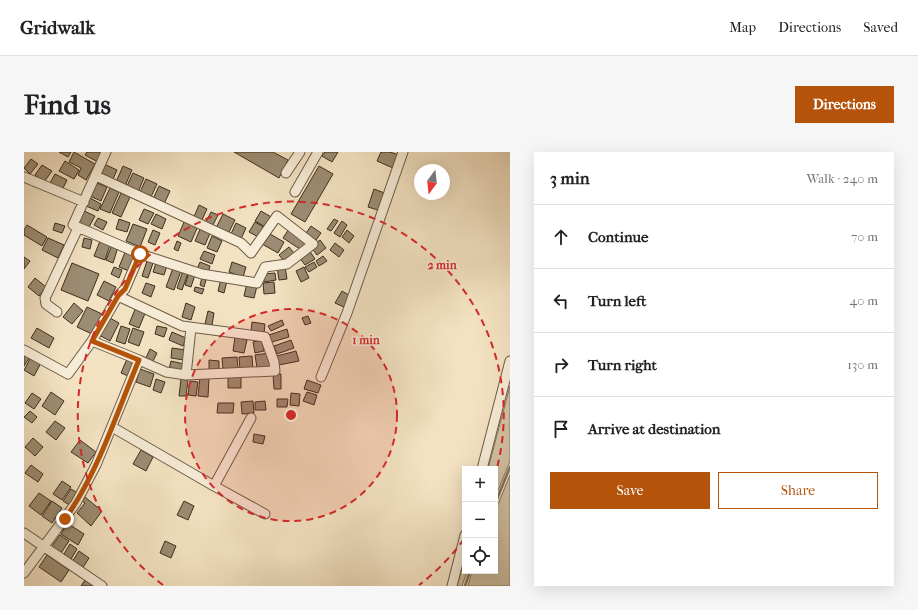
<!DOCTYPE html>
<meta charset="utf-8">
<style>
:root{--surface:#fff;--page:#f6f6f6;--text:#202124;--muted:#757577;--line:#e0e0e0;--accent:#b45309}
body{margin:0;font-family:"IM FELL French Canon",serif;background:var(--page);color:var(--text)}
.controls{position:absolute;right:12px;bottom:12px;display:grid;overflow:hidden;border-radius:0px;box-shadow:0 4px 16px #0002}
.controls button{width:36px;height:36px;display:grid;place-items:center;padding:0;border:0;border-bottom:1px solid var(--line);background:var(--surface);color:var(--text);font:20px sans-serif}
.compass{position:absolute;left:390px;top:12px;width:36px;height:36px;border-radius:50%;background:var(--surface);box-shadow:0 4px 16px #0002;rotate:195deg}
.stop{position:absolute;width:12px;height:12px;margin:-9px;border:3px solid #b45309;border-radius:50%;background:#fff}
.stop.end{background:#b45309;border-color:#fff;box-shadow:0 1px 4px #0008}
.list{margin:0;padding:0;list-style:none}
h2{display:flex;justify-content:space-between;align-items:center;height:52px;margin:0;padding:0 16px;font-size:17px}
h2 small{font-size:13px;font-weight:400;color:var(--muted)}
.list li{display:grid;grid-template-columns:26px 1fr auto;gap:12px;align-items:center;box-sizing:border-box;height:64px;padding:0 16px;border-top:1px solid var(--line)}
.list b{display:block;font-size:15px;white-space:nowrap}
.list em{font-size:13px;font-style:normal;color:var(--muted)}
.actions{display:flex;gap:8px;padding:12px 16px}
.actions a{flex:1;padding:9px 0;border:1px solid var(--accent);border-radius:0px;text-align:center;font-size:14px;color:var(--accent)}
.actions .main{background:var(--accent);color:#fff}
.icon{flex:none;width:22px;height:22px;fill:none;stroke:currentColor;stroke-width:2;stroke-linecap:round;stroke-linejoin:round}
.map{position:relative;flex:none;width:486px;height:434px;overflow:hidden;border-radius:0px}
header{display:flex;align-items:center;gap:24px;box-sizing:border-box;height:56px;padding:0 20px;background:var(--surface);border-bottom:1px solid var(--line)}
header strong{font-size:19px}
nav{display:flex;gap:22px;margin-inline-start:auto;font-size:14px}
.intro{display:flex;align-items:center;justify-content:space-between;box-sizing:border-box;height:96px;padding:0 24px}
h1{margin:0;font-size:28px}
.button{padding:10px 18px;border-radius:0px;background:var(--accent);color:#fff;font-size:14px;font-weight:700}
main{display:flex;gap:24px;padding:0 24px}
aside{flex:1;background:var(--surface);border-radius:0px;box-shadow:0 4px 16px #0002}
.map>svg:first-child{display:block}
.green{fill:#d4c4a6;stroke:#897a62}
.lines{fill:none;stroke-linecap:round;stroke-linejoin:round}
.stream{stroke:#85765e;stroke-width:2.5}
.building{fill:#9c8c73;stroke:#3e2f1d}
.minor-casing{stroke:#6b5c46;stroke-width:11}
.minor{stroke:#f7ecd7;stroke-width:9}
.route{stroke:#b45309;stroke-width:5}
.ring{fill:none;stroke:#d62828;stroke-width:2;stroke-dasharray:7 5}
.centre{fill:#d62828;stroke:#f7ecd7;stroke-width:2}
.ring-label{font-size:12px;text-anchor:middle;font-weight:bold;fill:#d62828;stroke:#f7ecd7;stroke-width:3;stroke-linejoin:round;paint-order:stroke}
</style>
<header>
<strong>Gridwalk</strong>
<nav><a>Map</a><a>Directions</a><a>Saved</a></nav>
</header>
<div class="intro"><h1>Find us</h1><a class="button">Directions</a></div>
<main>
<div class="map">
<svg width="486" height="434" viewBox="0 0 486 434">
<rect width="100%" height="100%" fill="#f3e2c2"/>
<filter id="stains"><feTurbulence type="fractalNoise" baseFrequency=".005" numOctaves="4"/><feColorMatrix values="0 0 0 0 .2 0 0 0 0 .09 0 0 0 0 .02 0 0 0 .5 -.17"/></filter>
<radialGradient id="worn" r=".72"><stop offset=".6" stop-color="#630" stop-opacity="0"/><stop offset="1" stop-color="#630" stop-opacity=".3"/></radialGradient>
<path class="green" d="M486,234V309L471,346V317H464Z
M486,323V434H444L448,419H471V360Z
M441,406V419H443L438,434H433Z"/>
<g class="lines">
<path class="stream" d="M471,352L486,315
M441,434L446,419"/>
</g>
<path class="building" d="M35,0H47L44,5Z
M50,0L71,12L62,28L54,23L57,16L45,10Z
M63,0H76L78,1L74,10L61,3Z
M210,0H249L264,8L255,26Z
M301,0H314L308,10L298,4Z
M357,0H366L375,3L369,16L353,9Z
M7,7L14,12L6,22L0,16Z
M41,9L55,18L50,27L35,19Z
M80,12L93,18L89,27L76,21Z
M18,13L28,19L20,30L11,23Z
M99,14L108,18L101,34L92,30Z
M295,14L309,22L281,70L267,62Z
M109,21L120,26L114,40L103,34Z
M31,22L43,28L38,38L26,31Z
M122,27L133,32L127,45L116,40Z
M73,31L83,35L77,49L66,44Z
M135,34L146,39L140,52L129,47Z
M86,36L95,40L86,61L76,57Z
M350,37L363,42L357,59L344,55Z
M97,41L106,45L97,65L88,61Z
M66,46L77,52L74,59L62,54Z
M175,53L183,57L177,70L169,67Z
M120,57L130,61L124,72L115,68Z
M58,58L71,64L65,75L52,69Z
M237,59L249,66L243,76L231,69Z
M187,60L194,63L188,75L181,72Z
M132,62L142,67L138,77L127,72Z
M199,62L211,68L203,84L191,78Z
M74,66L83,70L79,78L70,73Z
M95,67L106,71L103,80L92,77Z
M310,67L314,69L307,79L303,77Z
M161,68L174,74L167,90L154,84Z
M318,69L323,73L316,85L310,81Z
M231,70L243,77L238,87L225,80Z
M31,71L41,74L38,81L29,78Z
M212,71L222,76L216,89L206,84Z
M109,72L123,77L116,95L102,89Z
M3,73L23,85L18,94L0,83V78Z
M287,74L297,81L290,91L280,84Z
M177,75L187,79L181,93L171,89Z
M265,77L285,90L279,99L259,86Z
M129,78L136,81L131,93L124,90Z
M323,78L330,84L325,91L318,85Z
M246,82L260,90L254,101L238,92L242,84Z
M188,84L198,89L193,100L183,96Z
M24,86L40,93L34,106L18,98Z
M60,86L68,88L66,97L58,95Z
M296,88L302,96L293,103L287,95Z
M76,89L86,93L81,108L70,104Z
M153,89L157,91L154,99L150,97Z
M311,91L320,98L315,105L306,98Z
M88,93L94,95L89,111L82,108Z
M265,95L270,101L260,109L255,103Z
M102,98L112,102L105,119L95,115Z
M285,98L291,107L281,113L275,105Z
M180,99L191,103L188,112L176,107Z
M299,104L303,109L295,114L292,109Z
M0,105L6,109L0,117Z
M123,109L129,111L124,126L118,124Z
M176,110L186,114L184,121L173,117Z
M208,110L222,115L219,125L205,120Z
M290,110L293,115L285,120L281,115Z
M48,111L75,122L64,149L37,138Z
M132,111L143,114L140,123L129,120Z
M261,114L263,127L255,128L253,115Z
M90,115L98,118L95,126L87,122Z
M280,115L285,126L277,130L272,119Z
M149,116L157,119L150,138L142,135Z
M159,119L164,121L158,138L153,136Z
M165,121L171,123L167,135L161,133Z
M251,121L252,128L240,130L239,122Z
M11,126L22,135L15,144L4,135Z
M178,126L182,128L180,135L176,133Z
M197,127L203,129L200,141L194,139Z
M80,129L92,135L85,149L73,143Z
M250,130L251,141L240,142L239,131Z
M122,131L131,134L127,145L118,141Z
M223,131L233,134L230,146L220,144Z
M171,135L180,137L178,142L170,139Z
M318,139L328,145L322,156L311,151Z
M50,151L59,159L48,172L39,165Z
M162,151L171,155L167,168L158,165Z
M63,155L78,162L68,182L53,175Z
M112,155L122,159L115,176L105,172Z
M184,159L190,161L188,173L181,172Z
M284,164L287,171L281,173L278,166Z
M84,165L95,171L86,189L75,183Z
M258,168L260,173L247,179L244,174Z
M228,170L241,172L240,181L227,179Z
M97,174L106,177L101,192L92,189Z
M133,174L143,176L140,185L131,182Z
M13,176L30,186L25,196L7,186Z
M109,176L120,180L115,194L104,190Z
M263,177L265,185L248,190L245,183Z
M148,180L162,186L159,194L145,188Z
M211,185L223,188L220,201L209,199Z
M238,188L240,199L231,201L229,190Z
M267,188L270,196L253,202L250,194Z
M148,196L162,198L160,208L147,206Z
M126,197L133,201L128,211L121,208Z
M272,199L275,209L255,213L253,204Z
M245,201L247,215L233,216L231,203Z
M0,203L5,206L0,214Z
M228,204L229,218H216L215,205Z
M7,205L17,211L10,224L0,218Z
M213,205L214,217H199L198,206Z
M103,207L110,210L104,224L97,221Z
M185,208L195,209V219H185Z
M147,209L160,212L158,220L145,217Z
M116,217L130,222L126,235L112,230Z
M249,222H257V237H250Z
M176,225L185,226L184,245L174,244Z
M204,225H217V236H204Z
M132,227L141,230L137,241L129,238Z
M157,227L164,228L162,244H155Z
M283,228L297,233L294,241L280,237Z
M166,229L174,230L172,244L164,243Z
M27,240L40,249L31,263L18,254Z
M283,240L293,243L290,253L279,249Z
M8,241L17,247L10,257L1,251Z
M267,241L276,242L275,254L266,253Z
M253,247H264L263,255H253Z
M229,249L230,261L218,262L217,250Z
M241,249L242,258H231V250Z
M194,251H210L209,261H193Z
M6,259L13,265L8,271L0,265Z
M31,269L41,276L32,288L22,280Z
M230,282L241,284L239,292L229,290Z
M9,286L19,295L11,304L1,295Z
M56,288L72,300L64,311L47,300Z
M117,298L129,305L122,319L109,312Z
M7,313L19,322L14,330L1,321Z
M38,329L47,335L38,348L29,342Z
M47,337L55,342L47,354L39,349Z
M15,341L27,349L17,363L5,354Z
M61,345L78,359L67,374L53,361L61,351L58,349Z
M28,349L38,356L28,371L18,364Z
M160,349L170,354L164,368L153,363Z
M43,371L60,382L54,393L37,382Z
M36,383L45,389L37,401L28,394Z
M141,389L152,394L147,406L136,401Z
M46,392L53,397L47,407L40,402Z
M55,399L65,406L58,417L48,410Z
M23,403L45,418L37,430L15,415Z
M61,428L70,434H57Z"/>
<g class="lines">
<g class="minor-casing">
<path id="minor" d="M262,21L276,0
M72,24L217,91L227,101L253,64L289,92L263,112L241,115L233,131L178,122L116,102L49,73L82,0
M0,25L60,50
M271,40L294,0
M116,102L101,137L94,144L158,174L241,185L250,210L251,219L162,223L167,176
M33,160L22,152L21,146L24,140L54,76
M0,198L44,222L68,189L94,144
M115,208L142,220L162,223
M297,225L323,161L379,0
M88,275L190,334L227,266
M458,317L486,209
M190,334L241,362
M0,381L78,434
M0,421L52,351L72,313L115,208L68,189
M428,434L441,383"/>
</g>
<use href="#minor" class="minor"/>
</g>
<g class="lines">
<path class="route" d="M41,367C75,319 92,262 115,208L68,189L94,144L101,137L116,102"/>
</g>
<circle cx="267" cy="263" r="106" fill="#d62828" fill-opacity=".12"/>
<g class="ring">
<circle cx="267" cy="263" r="106"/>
<path d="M440 387A213 213 0 0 1 395 433M139 433A213 213 0 1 1 471 323"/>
</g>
<circle cx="267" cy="263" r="6" class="centre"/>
<g class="ring-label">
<text x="418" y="117">2 min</text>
<text x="342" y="192">1 min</text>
</g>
<rect width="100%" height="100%" filter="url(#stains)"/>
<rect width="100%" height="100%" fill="url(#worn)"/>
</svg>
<div class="controls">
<button>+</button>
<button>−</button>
<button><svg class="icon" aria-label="locate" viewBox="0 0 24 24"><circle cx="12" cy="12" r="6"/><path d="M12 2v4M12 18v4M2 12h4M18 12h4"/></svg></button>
</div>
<svg class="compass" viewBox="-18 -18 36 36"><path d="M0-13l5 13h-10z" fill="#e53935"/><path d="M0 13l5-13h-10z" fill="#757577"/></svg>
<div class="stop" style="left:116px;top:102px"></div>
<div class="stop end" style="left:41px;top:367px"></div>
</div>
<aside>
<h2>3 min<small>Walk · 240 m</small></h2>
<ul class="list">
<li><svg class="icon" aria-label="ahead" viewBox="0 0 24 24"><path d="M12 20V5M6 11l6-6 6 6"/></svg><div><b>Continue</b></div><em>70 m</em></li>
<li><svg class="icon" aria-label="left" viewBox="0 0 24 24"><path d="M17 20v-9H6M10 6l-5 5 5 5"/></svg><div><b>Turn left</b></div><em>40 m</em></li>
<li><svg class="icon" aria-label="right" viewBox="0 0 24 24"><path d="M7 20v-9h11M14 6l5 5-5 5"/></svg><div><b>Turn right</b></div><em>130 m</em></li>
<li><svg class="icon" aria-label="arrive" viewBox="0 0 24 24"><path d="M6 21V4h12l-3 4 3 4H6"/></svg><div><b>Arrive at destination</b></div></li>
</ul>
<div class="actions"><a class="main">Save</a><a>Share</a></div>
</aside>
</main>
